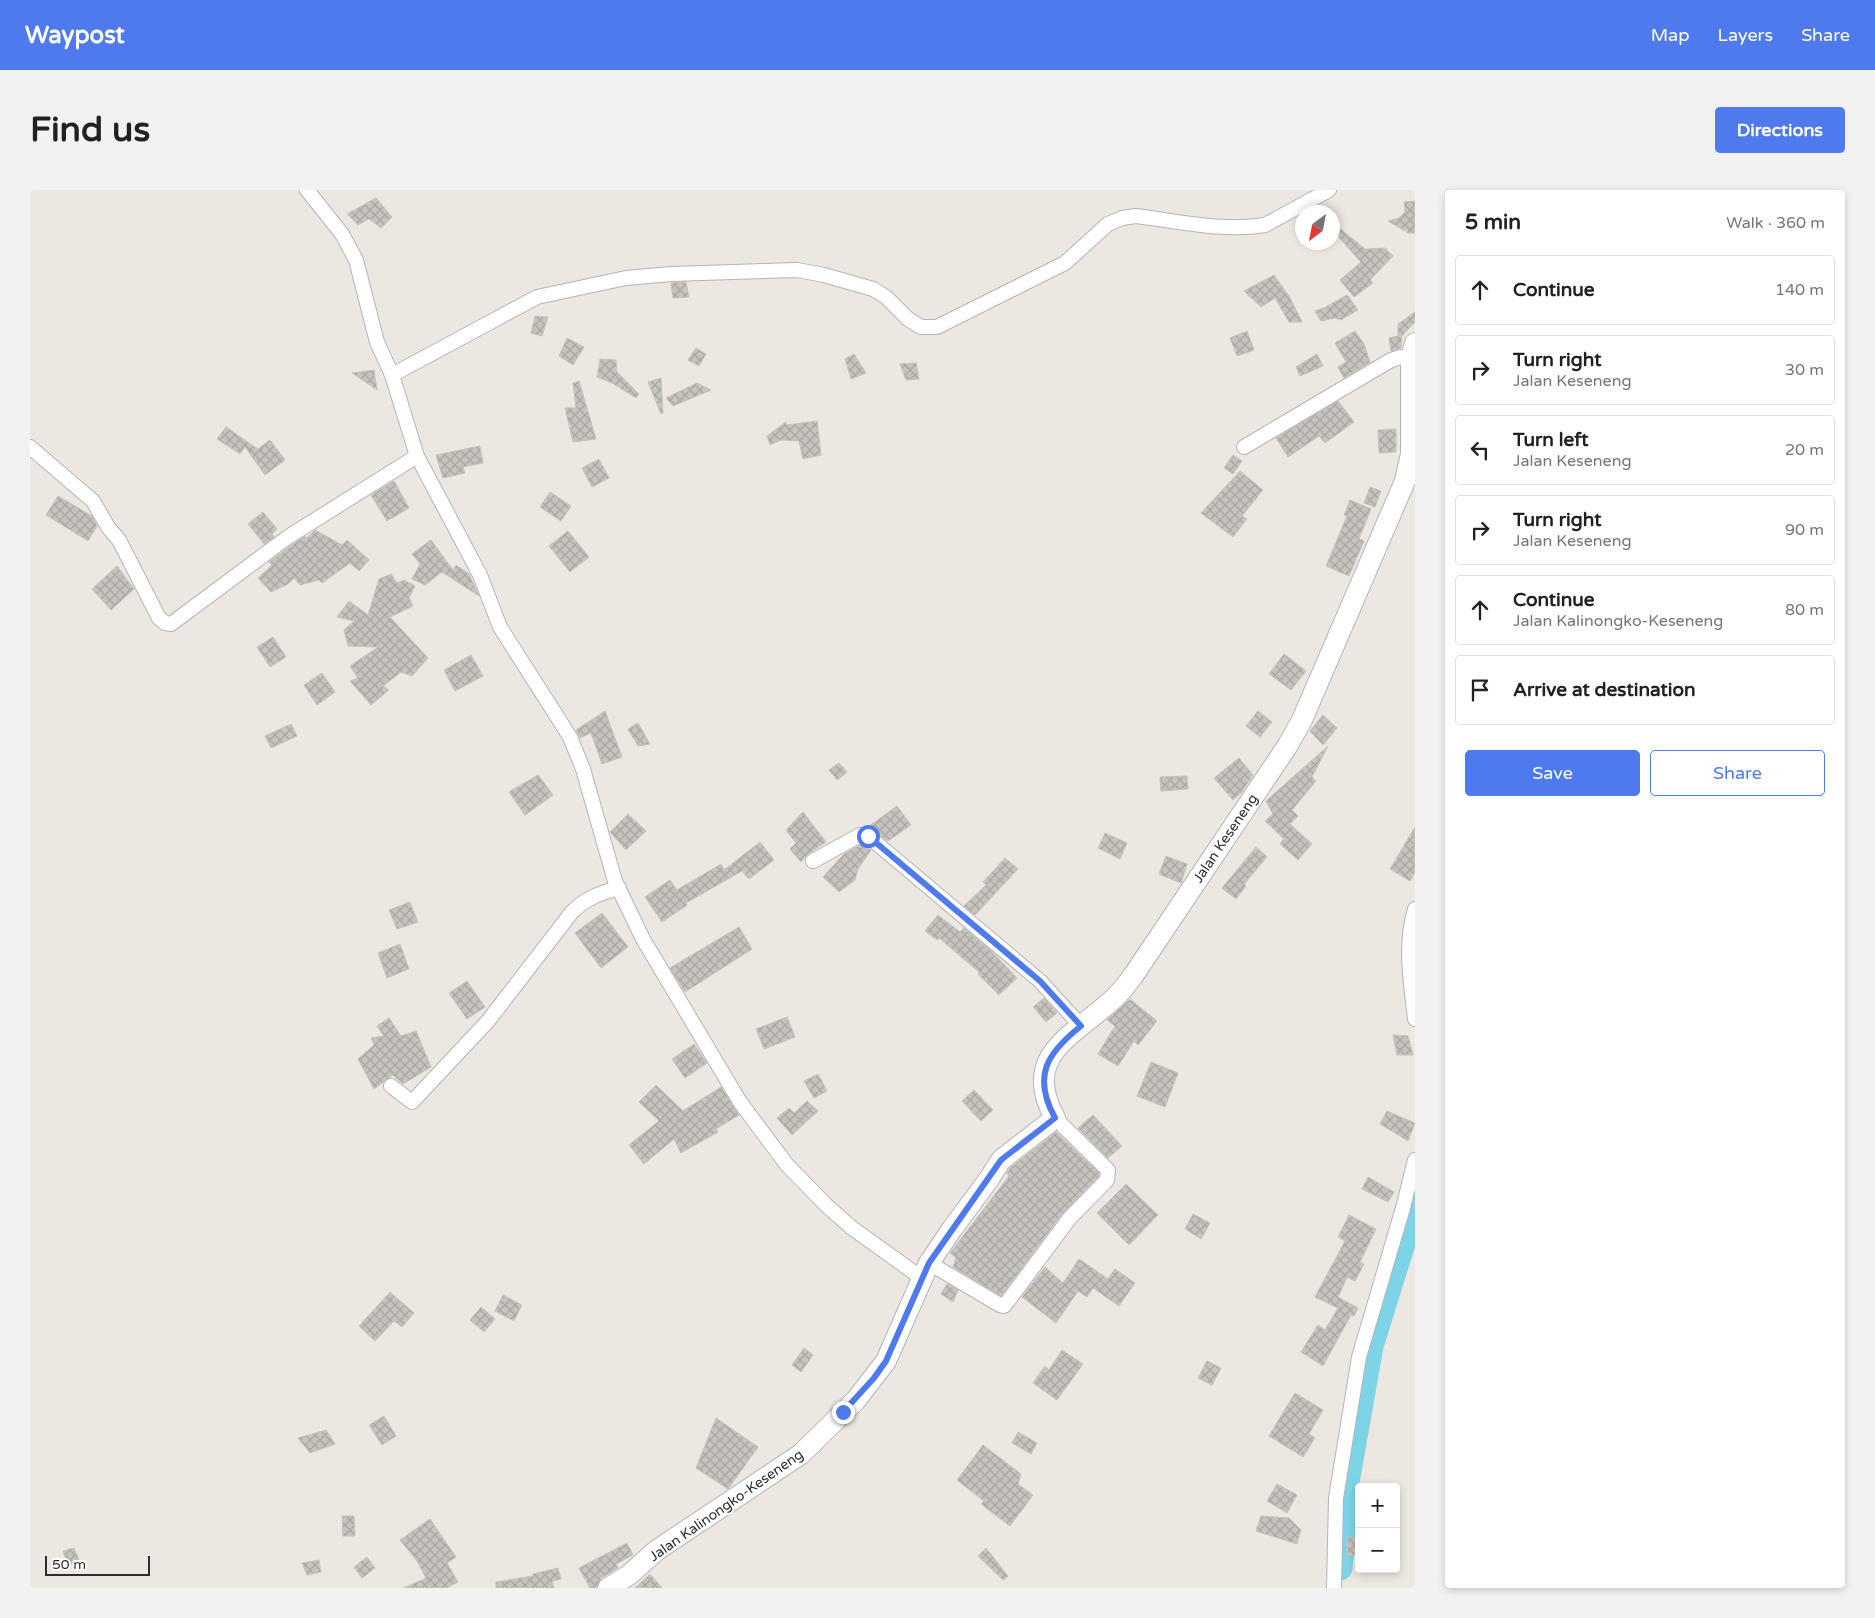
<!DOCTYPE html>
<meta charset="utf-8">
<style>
:root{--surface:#fff;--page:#f2f2f2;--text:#202124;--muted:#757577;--line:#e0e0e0;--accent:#4e7aed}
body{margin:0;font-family:"Varela Round",sans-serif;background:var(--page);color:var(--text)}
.controls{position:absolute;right:15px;bottom:15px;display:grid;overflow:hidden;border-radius:5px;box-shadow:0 2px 8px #0003}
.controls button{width:45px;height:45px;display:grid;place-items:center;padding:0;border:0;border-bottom:1px solid var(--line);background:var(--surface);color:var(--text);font:25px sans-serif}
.compass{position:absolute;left:1265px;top:15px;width:45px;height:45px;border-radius:50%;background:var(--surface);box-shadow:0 2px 8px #0003;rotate:212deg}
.scale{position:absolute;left:15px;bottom:12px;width:105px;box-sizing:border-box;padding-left:5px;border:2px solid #2d2d2d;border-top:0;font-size:14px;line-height:18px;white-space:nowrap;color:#2d2d2d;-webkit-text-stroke:4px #fff;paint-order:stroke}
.stop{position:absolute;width:15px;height:15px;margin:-11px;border:4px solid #4e7aed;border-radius:50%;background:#fff}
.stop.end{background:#4e7aed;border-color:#fff;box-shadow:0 1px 5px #0008}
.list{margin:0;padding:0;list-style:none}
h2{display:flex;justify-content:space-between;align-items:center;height:65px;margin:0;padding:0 20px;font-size:21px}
h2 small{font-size:16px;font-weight:400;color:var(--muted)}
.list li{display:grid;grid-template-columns:32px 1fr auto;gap:15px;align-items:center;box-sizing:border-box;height:70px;margin:0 10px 10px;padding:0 10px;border:1px solid var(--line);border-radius:5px}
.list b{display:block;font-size:19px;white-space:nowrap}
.list p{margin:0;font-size:16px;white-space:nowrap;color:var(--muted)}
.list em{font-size:16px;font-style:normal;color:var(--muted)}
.actions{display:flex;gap:10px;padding:15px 20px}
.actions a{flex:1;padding:11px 0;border:1px solid var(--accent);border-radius:5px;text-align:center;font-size:18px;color:var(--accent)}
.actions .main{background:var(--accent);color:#fff}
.icon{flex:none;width:28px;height:28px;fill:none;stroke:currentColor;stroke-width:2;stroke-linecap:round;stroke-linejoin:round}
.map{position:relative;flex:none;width:1385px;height:1398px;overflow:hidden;border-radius:5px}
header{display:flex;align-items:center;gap:30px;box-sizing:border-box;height:70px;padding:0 25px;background:var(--accent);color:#fff}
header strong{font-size:24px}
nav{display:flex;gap:28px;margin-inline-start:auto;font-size:18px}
.intro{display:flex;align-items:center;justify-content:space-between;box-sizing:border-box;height:120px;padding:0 30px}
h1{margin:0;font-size:35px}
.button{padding:12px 22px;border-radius:5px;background:var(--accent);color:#fff;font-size:18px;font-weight:700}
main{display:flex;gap:30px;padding:0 30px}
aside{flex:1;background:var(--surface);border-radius:5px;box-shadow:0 2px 8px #0003}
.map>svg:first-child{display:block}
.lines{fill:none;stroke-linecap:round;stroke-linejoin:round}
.river{stroke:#7dd4e6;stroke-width:25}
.building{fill:url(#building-cross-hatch);stroke:#c9c2ba}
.street-casing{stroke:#b1b4bc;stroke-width:16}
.secondary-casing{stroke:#b1b4bc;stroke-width:22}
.street{stroke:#fff;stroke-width:14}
.secondary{stroke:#fff;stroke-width:20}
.route{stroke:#4e7aed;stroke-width:6}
.labels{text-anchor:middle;stroke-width:4;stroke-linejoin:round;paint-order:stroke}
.street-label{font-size:14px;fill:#2d2d2d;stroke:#fff}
</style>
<header>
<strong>Waypost</strong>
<nav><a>Map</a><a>Layers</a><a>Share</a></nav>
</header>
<div class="intro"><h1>Find us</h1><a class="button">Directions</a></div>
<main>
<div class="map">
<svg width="1385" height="1398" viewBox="0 0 1385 1398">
<defs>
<pattern id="building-cross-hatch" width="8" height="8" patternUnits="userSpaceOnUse" patternTransform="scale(1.25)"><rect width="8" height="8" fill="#c6c2bc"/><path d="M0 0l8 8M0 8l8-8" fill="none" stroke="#aaa7a2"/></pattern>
</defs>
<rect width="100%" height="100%" fill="#ede7e1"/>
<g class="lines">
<path class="river" d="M1310,1378L1316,1298L1341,1156L1385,1015"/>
</g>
<path class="building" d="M346,8L362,27L351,38L339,29L328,35L317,24Z
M1385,11V43H1377V39L1375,41L1358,31L1369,28L1375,22L1374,12Z
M1308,37L1335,59L1355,58L1363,66L1340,90L1343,93L1324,107L1310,90L1331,72L1304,42Z
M1244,85L1259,106L1272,132H1259L1245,108L1231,117L1214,101Z
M656,92L659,107L643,108L641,93Z
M1317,105L1328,120L1311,130L1305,128L1291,131L1285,121L1294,118Z
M1385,122V132L1372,146L1371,158L1361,161L1359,148L1368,146V134Z
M505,126L518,127L512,146L501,143Z
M1217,141L1224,160L1207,166L1200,148Z
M1325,141L1334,154L1340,172L1314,188L1308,177L1316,172L1305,153Z
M537,148L554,157L543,175L529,166Z
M666,158L676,164L669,176L658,170Z
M824,164L836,183L821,189L815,169Z
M1287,164L1293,176L1270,186L1266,177Z
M570,169L586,170L587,182L609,204L606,208L582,193L567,187Z
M886,173L889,189L876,190L870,174Z
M344,180L347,200L322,183Z
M631,188L633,223L631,224L618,192Z
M549,191L566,249L543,252L535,218H546L543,193Z
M667,193L681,200L643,216L636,208Z
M1308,211L1324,232L1295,253L1289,246L1258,267L1246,248Z
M787,231L791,265L773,269L769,251L751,250L740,255L737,246L756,232V235Z
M196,237L228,259L240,250L255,270L235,285L215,257L210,264L187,249Z
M1366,239V262L1349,263L1348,240Z
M450,256L453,273L433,277L435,283L413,288L406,265Z
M1203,265L1212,271L1203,284L1194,278Z
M569,269L579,288L562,297L552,278Z
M1210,281L1233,300L1212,326L1217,329L1203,347L1171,323Z
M364,291L379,318L357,331L341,305Z
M1340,297L1351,301L1345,317L1334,313Z
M520,302L541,316L531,331L510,317Z
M28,306L62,326L67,336L58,351L16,325Z
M1320,310L1341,319L1329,349L1334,351L1319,386L1296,376L1317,326L1314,325Z
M233,322L247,339L242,344L244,347L234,354L218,334Z
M285,340L312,355L317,350L339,370L329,381L320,373L292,393L289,390L270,395L264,388L258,394L241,402L228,388L242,375L239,372L265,353L275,346L277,348Z
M538,341L559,367L540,382L519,356Z
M401,350L423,380L426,375L439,384L449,406L412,382L395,395L382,389L390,374L382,364Z
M87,376L104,399L81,420L62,399Z
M361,384L367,393L374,390L385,396L379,408L383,416L360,427L398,468L382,486L371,482L353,496L359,500L341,515L320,491L328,488L320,476L348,457L318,456L314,440L324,431L307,427L319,411L338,425L349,389Z
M243,447L256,467L240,477L227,457Z
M1254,464L1276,481L1261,500L1239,484Z
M441,465L453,486L425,501L414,480Z
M292,483L305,502L287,515L274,495Z
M575,521L592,567L572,574L561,543L550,548L546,540Z
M1228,521L1242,532L1230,547L1216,536Z
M1293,525L1307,538L1293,555L1280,541Z
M608,533L620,554L608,556L598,539Z
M261,534L267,546L241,558L235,546Z
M1298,556L1282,587L1286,591L1262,620L1268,626L1260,634L1282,654L1268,670L1250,654L1254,649L1235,631L1243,624L1236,611Z
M1209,568L1223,585L1211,603L1203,610L1184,588Z
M809,573L817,582L807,590L799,580Z
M508,585L523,605L495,625L479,602Z
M1157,586L1158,599L1131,601L1130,587Z
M867,616L881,635L858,651L838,637Z
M773,622L796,652L778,664L771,672L760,659L766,653L756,640Z
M598,624L616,641L596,660L580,642Z
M1385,637V682L1380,691L1360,679Z
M1075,643L1097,653L1090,669L1068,658Z
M730,652L744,670L719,689L712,681L656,713L657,715L632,732L615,707L640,690L647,700L691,674L694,680Z
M832,654L841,660L828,679L825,690L809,702L793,687L814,664Z
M1226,657L1237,667L1214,694L1216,696L1206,709L1192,698Z
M1136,666L1157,674L1151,693L1129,684Z
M975,668L988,679L945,725L934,716L956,695L953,692Z
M380,712L388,732L367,739L359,720Z
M572,723L598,757L571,778L545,743Z
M908,725L930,742L934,738L962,762L987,788L969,805L948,784L949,782L909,748L907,750L895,741Z
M709,737L722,759L655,802L640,778Z
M370,754L379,779L357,788L348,763Z
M437,791L455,817L437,829L419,803Z
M1014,808L1027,823L1016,832L1003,817Z
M1100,809L1127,831L1108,855L1104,851L1088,876L1068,864L1085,836L1077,830Z
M757,827L765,847L734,859L726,839Z
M359,828L371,846L386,841L401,877L373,894L363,885L344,899L328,869L344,855L341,848L354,846L347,836Z
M1363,845L1378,846L1383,865H1367Z
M664,854L677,873L655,888L642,869Z
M1121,872L1148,883L1135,917L1107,906Z
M788,884L797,901L784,908L774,891Z
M626,895L653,921L691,897L709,925L686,939L688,942L651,963L644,949L614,974L599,955L629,931L609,912Z
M944,900L963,920L951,931L932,911Z
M777,911L788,921L762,945L747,928L759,918L764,923Z
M1357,921L1385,933L1378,951L1350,934Z
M1063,925L1092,956L1078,968L1048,938Z
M1026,942L1069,983V986L1032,1024L971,1106L923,1077L926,1068L920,1063L979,986L977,983L980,978Z
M1338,987L1364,1002L1358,1012L1332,999Z
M1096,994L1128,1025L1099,1055L1067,1023Z
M1163,1024L1180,1033L1171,1049L1155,1039Z
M1319,1025L1346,1039L1330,1072L1334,1074L1325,1091L1317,1087L1308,1107L1328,1118L1324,1126L1321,1125L1293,1176L1271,1162L1288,1135L1295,1140L1308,1118L1285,1107L1315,1051L1308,1047Z
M1049,1069L1078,1089L1085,1079L1105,1093L1089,1116L1063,1098L1057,1107L1048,1101L1026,1133L992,1107L1015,1077L1033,1093Z
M917,1094L928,1100L923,1112L911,1104Z
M360,1102L384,1123L372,1137L364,1131L345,1151L329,1136Z
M473,1105L492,1115L484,1131L465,1121Z
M451,1117L465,1129L454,1142L440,1130Z
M774,1158L783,1165L771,1182L762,1175Z
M1032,1160L1053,1174L1027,1210L1003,1193L1015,1176L1019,1180Z
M1177,1171L1191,1178L1182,1195L1168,1188Z
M1265,1203L1293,1220L1279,1244L1285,1248L1273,1267L1239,1246Z
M354,1226L366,1246L352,1255L339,1235Z
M686,1228L728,1257L698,1299L666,1278Z
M296,1240L305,1254L280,1263L268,1248Z
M988,1242L1007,1253L1001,1264L982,1253Z
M953,1255L991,1284L988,1294L1003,1305L980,1336L951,1314L954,1311L927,1290Z
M1247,1294L1267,1305L1257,1323L1237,1311Z
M312,1326H324L325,1346H313Z
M1231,1326L1259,1328L1271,1340L1267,1354L1226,1341Z
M400,1329L426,1367L417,1373L428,1392L417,1398H374L396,1388L387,1371L370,1350Z
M1318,1347L1329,1348V1365H1317Z
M597,1353L603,1365L586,1374L588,1378L571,1388L566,1398H560L549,1378Z
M44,1358L49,1370L38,1376L33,1361Z
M956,1358L978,1386L973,1390L948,1366Z
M337,1367L345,1378L332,1388L324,1377Z
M289,1370L291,1382L277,1385L272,1373Z
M528,1378L531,1389L522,1391L524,1398H466V1392L503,1386V1384Z
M620,1384L632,1398H605Z"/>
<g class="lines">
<g class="street-casing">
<path id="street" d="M277,0L312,44L326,70L347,152L362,185L387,266L450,385L470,437L540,547L553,579L585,691L613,749L710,912L757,975L796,1015L822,1038L893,1089
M362,185L507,107L596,88L641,84L767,80L794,85L843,99L856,107L878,129L891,137H907L1035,73L1078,34L1092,28L1106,26C1148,31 1193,42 1235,35L1299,0
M0,257L63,311L78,337L89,350L129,428L135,433L141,434L258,347L387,266
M1214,257L1361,170L1371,167L1381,168
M783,671L830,645L838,646L1010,791L1051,836
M1385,719C1374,755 1381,793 1385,829
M361,896L382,912L458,831L542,722C556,708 570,703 589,698
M899,1073L970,1115L974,1116L978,1111L1039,1029L1077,990L1078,980L1025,928
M1304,1398L1306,1308L1329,1167L1373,1018L1385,970"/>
</g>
<g class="secondary-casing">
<path id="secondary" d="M578,1398L599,1385L627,1360L771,1264L826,1210L856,1171L899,1073L922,1039L959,989L971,970L1025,928C991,867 1041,847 1080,812C1089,805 1096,795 1103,786L1258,555L1272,530L1375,291L1381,264V168L1385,153"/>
</g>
<use href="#street" class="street"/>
<use href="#secondary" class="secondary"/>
</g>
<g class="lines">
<path class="route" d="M813,1222L844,1188L856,1171L899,1073L971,970L1025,928C1002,886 1017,863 1051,836L1010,791L838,646"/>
</g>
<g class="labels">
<g class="street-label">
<text transform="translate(1195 648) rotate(-56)" y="5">Jalan Keseneng</text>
<text transform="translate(696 1315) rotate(-35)" y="5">Jalan Kalinongko-Keseneng</text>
</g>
</g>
</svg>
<div class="controls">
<button>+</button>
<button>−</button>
</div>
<svg class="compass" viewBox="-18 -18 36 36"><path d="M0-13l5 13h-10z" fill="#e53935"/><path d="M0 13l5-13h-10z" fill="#757577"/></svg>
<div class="scale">50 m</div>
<div class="stop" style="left:838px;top:646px"></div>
<div class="stop end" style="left:813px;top:1222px"></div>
</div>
<aside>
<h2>5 min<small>Walk · 360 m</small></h2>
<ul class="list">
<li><svg class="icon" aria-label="ahead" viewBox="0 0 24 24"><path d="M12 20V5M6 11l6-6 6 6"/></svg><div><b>Continue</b></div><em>140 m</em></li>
<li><svg class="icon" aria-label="right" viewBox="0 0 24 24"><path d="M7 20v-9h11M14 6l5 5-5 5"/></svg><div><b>Turn right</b><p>Jalan Keseneng</p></div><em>30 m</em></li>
<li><svg class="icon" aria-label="left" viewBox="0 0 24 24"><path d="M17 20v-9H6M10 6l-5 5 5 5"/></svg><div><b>Turn left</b><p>Jalan Keseneng</p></div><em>20 m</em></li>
<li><svg class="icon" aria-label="right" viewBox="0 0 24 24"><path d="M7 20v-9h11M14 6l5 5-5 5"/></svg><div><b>Turn right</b><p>Jalan Keseneng</p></div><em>90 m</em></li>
<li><svg class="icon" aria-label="ahead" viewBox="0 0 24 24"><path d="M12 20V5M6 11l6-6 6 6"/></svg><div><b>Continue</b><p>Jalan Kalinongko-Keseneng</p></div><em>80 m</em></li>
<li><svg class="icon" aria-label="arrive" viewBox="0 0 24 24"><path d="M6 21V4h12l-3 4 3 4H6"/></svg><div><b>Arrive at destination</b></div></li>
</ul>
<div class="actions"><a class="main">Save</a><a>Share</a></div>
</aside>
</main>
